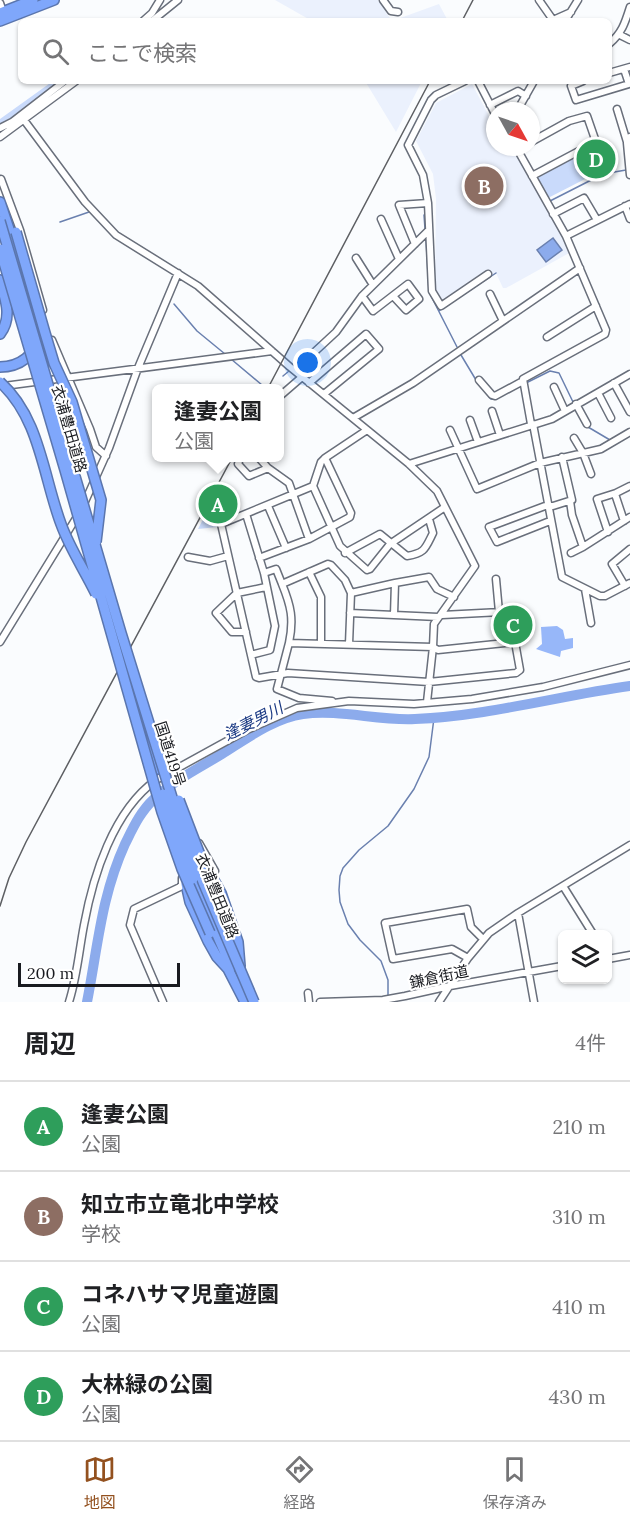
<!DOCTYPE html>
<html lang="ja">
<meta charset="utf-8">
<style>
:root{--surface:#fff;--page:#f2f2f2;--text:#202124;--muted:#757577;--line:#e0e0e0;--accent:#93511f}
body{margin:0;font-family:Lora,"Noto Sans JP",serif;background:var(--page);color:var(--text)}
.controls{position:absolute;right:18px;bottom:18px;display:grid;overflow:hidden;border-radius:9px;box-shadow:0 2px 4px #0004}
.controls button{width:54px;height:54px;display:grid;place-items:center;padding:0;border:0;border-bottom:2px solid var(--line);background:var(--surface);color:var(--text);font:30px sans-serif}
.compass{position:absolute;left:486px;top:102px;width:54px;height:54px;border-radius:50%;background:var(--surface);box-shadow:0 2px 4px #0004;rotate:130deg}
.scale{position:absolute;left:18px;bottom:15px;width:162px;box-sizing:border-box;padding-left:6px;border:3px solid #191b20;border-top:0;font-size:16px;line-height:21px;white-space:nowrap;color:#191b20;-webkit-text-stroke:4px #fff;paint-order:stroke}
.you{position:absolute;left:308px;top:363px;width:21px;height:21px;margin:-15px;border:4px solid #fff;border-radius:50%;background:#1a73e8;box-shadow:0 0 0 9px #1a73e833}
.badge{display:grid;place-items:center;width:39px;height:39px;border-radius:50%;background:var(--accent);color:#fff;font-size:20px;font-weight:700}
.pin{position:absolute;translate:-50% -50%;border:3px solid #fff;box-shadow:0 2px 6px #0006}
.popup{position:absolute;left:152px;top:384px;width:132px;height:78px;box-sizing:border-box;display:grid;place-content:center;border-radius:9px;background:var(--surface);filter:drop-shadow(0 2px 4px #0005);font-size:20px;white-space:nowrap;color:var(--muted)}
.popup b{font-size:22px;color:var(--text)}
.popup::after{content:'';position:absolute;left:50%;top:100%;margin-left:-12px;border:12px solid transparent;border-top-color:var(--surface)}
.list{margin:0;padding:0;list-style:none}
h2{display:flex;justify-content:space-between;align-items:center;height:78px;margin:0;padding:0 24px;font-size:26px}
h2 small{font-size:20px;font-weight:400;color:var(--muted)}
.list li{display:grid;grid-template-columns:39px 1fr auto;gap:18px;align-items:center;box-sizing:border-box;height:90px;padding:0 24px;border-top:2px solid var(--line)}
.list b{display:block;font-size:22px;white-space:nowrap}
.list p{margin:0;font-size:20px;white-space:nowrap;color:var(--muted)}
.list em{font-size:20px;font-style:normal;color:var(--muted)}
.icon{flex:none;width:33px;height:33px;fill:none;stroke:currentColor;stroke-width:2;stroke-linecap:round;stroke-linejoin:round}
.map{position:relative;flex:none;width:630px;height:1002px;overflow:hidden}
.search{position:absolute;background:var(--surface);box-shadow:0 2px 4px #0004;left:18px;right:18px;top:18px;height:66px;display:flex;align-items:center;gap:15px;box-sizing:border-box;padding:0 21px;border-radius:9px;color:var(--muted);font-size:22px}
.sheet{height:438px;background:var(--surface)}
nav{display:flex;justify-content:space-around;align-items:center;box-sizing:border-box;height:84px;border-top:2px solid var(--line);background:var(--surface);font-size:16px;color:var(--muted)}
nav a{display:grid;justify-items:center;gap:3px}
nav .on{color:var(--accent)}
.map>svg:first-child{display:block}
.built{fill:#ebf1fd}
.green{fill:#c9dafb}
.forest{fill:#97b7f9}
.water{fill:#8cabec;stroke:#6a80af;stroke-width:1.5}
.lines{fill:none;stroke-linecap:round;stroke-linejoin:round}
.stream{stroke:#6a80af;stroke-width:1.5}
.river{stroke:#8cabec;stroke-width:10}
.highway-tunnel{stroke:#d8dadd;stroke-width:9;stroke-dasharray:9 4.5;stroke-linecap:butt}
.minor-casing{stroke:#696f7b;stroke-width:9}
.highway-casing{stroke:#5b76ae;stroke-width:12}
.minor{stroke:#fff;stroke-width:6}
.highway{stroke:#7fa7fb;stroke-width:9}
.rail{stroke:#5d5f63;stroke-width:1.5}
.highway-bridge-casing{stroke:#5b76ae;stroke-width:12;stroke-linecap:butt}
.highway-bridge{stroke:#7fa7fb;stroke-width:9}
.labels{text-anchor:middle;stroke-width:4.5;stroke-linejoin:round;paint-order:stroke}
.street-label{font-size:15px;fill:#191b20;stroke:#fff}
.water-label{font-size:16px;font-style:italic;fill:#1a3983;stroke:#fff}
</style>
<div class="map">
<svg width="630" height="1002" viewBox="0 0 630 1002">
<rect width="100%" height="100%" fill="#fafcfe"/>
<path class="built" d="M275,0H378L392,21L439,4L448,21H312Z
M365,81H422L396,132Z
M472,84L495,127V147H509L515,153L571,252L506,288H503L496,273L491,276L487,273L442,302L435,290L436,199L433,174L416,141L436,103Z"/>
<path class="green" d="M53,81H72L0,133V119Z
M600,143L605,144L614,164L587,176L578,155Z
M576,154L587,178L548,198L535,176Z
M217,492H222L231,516L216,522L217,527L198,529Z
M508,610H514L520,639H508Z"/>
<path class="forest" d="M557,626L563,630L565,639L573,638V648L561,651L560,657L536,649L542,644L541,627Z"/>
<path class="water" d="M553,238L562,250L546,262L537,250Z"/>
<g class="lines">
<path class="stream" d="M550,201L603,174L626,170
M424,215L425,229
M60,222L89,212
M426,239L429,292L457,347
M174,304L197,331L225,354
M439,311L496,273
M461,355L476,380
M231,359L262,385L272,386
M283,376L289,371
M528,382L550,371L559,373L573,402
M486,393L491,399H496
M588,427L610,440
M388,998V980L381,961L360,940L348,924L340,902L339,890L340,876L343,868L359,850L388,826L414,789L429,757L434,718"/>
<path class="river" d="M87,1002C98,946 101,897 125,844C133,828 140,812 154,799C173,781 199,768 222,754C246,739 274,718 303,714C340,709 378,721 415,719C488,716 558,696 630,686"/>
<path class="highway-tunnel" d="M126,663L135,696"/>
<g class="minor-casing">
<path id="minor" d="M383,0L391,11L398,12
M539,0L553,20L571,12
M0,3L3,12
M143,21L152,13L160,0
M152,21L178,0
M565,21L578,0
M620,35L630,40
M609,44C622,33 625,23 630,7
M609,73L630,67
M465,81L436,95L431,100L408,145L423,175L428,203L432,291L441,306L488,274
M478,81L495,114
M583,81L571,86L576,100L629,84L624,69
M490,105L518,91L526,96
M617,109L627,142
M517,111L534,81
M24,120L85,202L116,235L198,286L290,367L409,464L437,491L475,566L434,624L433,647L427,702
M0,128L12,122L65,81
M0,137L76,81
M630,137L627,143L630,175
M531,142L569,121L587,116L596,142L532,176
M516,147L566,236L606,330L605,334L523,379L531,424
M1,179L20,230L43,310
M625,206L630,219
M553,214L584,198L597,220
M381,219L399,259
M566,236L630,204
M415,244L399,205L428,203
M356,258L373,285
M490,294L503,321
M362,296L373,311L408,284L419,299L406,310L393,296
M547,337L596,306
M52,340L90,429L96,447L106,456
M295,370L336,332L362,296L429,230
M479,380L492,395L495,396L523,381
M309,383L366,334L379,349L324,394
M614,383L630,412
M4,386L272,351
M554,387L565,411
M598,393L611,418
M280,396L302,377
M576,404L587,424
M492,411L500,435
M353,418L413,383L580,268
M470,420L478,442
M533,424L562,577L600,596H605L630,583
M450,430L477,489L540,463L601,449L630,432
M574,438L583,453L591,474
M240,458L238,464L249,476L268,468
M259,458L268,468L289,483L309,539
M409,464L552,419L630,374
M313,486L340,546L367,570L370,569L390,544L445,507
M615,494L624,521
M570,501L572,515L583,547
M83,506L109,448L138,368L178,273
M268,506L286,548
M246,514L264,573L275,626L270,650L251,655
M550,521L497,542L489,527L545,506H553L572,500L562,457
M608,532L597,499L616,493L630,486
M345,553L380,534L407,556C425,553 425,549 433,533L429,519
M571,553L583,547L630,517
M188,557L210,561L228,556
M259,558L309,539L350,517L351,513L325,458
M309,572L321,597V643
M264,573L276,569L282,584
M496,579L499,612
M395,583L429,577L437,589L454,597
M625,586L612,564L630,549
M585,589L591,623
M351,593L395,583L394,615L438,617
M350,613L394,615
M442,615L501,612L505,614L504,642
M246,632H232L216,613L237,593L266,587
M0,642L78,515
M289,643L277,689L299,698L332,701
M349,644L351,593L345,580L331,565L328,564L282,584C291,606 294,619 289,643L433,647L438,650L515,642L520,670L516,673L429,682L288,673L259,678L256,677L221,524L313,486L321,462L325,458L367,430
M199,843L215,871
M563,886L593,934
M518,913L534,1002
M468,958L452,949L393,959L385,923L467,909L471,927L483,939
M608,959L630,955
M308,993L309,1002
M69,1002C77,977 79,951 84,925C93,876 113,811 156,780L247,730L297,708L349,701L414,704L472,699L543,687L630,665
M163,1002L130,925L134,909L180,887L182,884V878
M320,1002L383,1000L405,996L450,986L562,966
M439,1002L468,958L489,933L518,913L630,845"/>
</g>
<g class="highway-casing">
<path id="highway" d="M0,13L33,0
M0,21L54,0
M0,202C11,234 21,267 30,299C33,310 39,324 38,335C37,355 19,367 0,367
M0,280C5,298 13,317 0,334
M135,696L158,769
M209,871L221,893L238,942L240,966
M193,879L231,967
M186,884L190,902L208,941L217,957L228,969L245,1002"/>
</g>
<use href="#minor" class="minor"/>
<use href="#highway" class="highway"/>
<path class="rail" d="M462,21L473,0
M268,388L430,81
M0,906L9,878L26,842L232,458"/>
<g class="highway-bridge-casing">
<path id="highway-bridge" d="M0,221L121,633L175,807L203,882L254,1002
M16,232L45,333L54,363L72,402L101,500L96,542
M0,249L65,470L162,812L182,869L210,933
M0,382C40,418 43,476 61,524C70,549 85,571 96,594
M163,794L193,879
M179,800L221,910"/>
</g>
<use href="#highway-bridge" class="highway-bridge"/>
</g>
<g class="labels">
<g class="street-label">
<text transform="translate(69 429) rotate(74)" y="5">衣浦豊田道路</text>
<text transform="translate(170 754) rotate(72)" y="5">国道419号</text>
<text transform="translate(217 896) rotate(68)" y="5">衣浦豊田道路</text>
<text transform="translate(439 977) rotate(-12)" y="5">鎌倉街道</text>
</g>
<g class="water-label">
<text transform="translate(253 721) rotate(-27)" y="6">逢妻男川</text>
</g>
</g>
</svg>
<div class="controls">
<button><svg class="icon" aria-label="layers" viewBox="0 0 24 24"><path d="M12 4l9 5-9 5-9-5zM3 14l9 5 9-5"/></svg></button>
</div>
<svg class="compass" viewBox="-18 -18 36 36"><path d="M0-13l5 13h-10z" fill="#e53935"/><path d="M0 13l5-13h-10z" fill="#757577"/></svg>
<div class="scale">200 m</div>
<div class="you"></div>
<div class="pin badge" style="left:218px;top:504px;background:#2e9e5b">A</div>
<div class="popup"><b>逢妻公園</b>公園</div>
<div class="pin badge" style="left:484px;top:186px;background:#8d6e63">B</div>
<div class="pin badge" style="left:513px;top:625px;background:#2e9e5b">C</div>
<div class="pin badge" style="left:596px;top:159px;background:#2e9e5b">D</div>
<div class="search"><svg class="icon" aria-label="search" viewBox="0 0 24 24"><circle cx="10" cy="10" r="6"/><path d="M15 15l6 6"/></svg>ここで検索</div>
</div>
<section class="sheet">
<h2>周辺<small>4件</small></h2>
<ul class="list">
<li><span class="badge" style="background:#2e9e5b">A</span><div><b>逢妻公園</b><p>公園</p></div><em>210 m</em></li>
<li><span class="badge" style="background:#8d6e63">B</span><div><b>知立市立竜北中学校</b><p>学校</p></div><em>310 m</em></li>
<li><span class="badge" style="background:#2e9e5b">C</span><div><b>コネハサマ児童遊園</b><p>公園</p></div><em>410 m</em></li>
<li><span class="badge" style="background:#2e9e5b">D</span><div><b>大林緑の公園</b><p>公園</p></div><em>430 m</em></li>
</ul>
</section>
<nav>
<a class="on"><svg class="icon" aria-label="map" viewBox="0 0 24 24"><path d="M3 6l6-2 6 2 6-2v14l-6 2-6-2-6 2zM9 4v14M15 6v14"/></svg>地図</a>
<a><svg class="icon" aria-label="directions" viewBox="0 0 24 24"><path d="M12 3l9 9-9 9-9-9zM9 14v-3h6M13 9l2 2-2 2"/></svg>経路</a>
<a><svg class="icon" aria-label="saved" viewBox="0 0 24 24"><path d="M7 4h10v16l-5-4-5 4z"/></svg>保存済み</a>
</nav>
